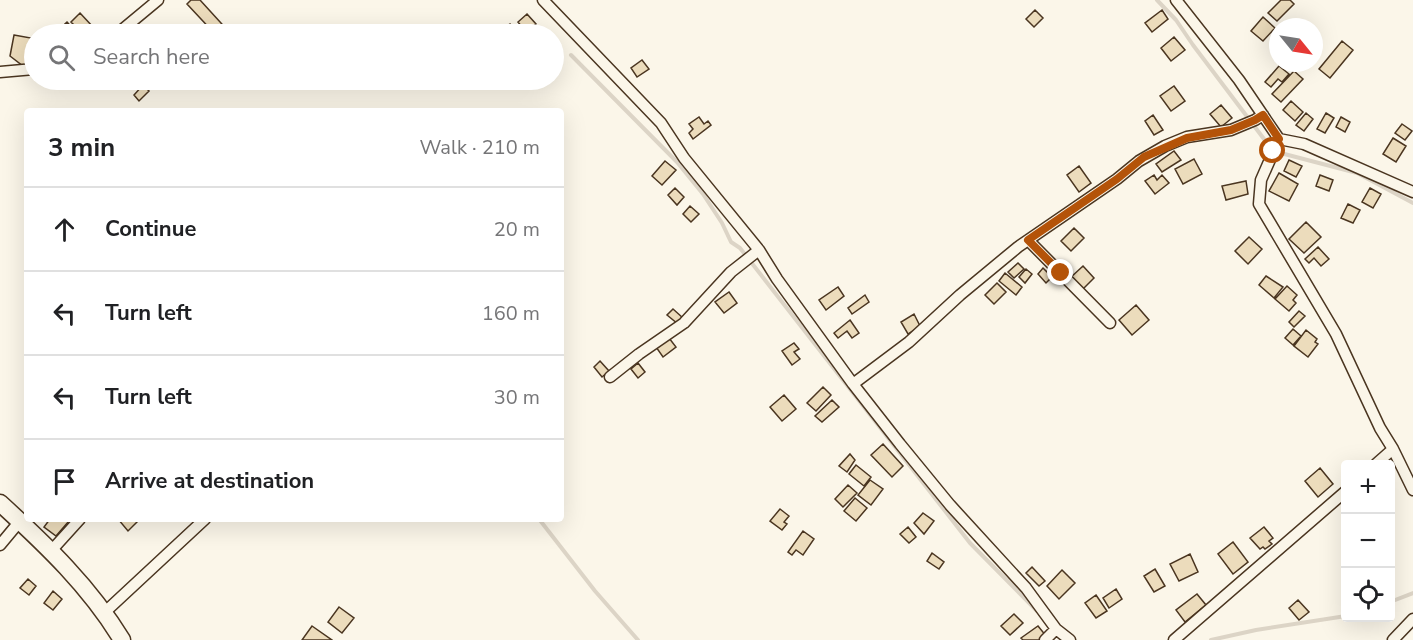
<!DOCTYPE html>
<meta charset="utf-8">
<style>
:root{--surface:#fff;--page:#f2f2f2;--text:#202124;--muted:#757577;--line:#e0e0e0}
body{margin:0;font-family:"Nunito Sans",sans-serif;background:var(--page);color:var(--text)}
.controls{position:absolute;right:18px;bottom:18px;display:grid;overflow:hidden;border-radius:6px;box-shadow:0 6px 24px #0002}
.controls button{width:54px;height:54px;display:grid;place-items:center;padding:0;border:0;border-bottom:2px solid var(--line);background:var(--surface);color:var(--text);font:30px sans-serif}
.compass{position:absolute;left:1269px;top:18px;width:54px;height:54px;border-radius:50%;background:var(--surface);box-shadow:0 6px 24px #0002;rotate:120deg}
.stop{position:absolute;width:18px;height:18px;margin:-14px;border:4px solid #b45309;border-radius:50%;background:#fff}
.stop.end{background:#b45309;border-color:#fff;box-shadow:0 2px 6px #0008}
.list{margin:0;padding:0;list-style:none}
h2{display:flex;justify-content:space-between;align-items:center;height:78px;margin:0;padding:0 24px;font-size:26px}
h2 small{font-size:20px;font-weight:400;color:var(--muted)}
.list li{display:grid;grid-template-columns:39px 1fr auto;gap:18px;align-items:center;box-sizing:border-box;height:84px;padding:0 24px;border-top:2px solid var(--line)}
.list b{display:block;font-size:22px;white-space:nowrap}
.list em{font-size:20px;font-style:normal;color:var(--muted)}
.icon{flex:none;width:33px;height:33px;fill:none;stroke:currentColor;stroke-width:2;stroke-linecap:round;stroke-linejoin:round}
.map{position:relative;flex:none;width:1413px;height:640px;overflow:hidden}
.search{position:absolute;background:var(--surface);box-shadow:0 6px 24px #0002;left:24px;top:24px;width:540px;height:66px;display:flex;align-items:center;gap:15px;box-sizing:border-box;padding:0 21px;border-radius:33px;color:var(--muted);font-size:22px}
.panel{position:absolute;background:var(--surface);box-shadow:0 6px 24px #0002;left:24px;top:108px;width:540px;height:414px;border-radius:6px}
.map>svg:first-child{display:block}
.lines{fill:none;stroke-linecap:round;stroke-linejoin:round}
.stream{stroke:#dcd4c6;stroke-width:4}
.building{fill:#ecdcbc;stroke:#4a3520;stroke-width:1.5}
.street-casing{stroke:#4a3520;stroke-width:13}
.primary-casing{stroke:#4a3520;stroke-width:19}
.street{stroke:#fbf6e9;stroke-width:10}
.primary{stroke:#fbf6e9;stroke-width:16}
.route{stroke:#b45309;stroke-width:8}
</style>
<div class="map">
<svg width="1413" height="640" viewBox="0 0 1413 640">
<rect width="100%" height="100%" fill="#fbf6e9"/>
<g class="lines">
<path class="stream" d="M1157,0L1176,20L1193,45L1273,151L1357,173L1413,203
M571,55L677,162L703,194L722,223L731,242L740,248L970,543L1037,611
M539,519L595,591L638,640
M1390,602L1413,593
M1211,640L1256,630L1346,616"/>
</g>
<path class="building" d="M191,0H200L231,34H215L187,4Z
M1281,0H1290L1294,4L1277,21L1268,13Z
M1035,10L1043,18L1034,27L1026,19Z
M1162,10L1168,19L1152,32L1145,23Z
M80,13L93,27L85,34H83L71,22Z
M527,14L536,24L526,32L518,22Z
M1263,17L1275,28L1263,41L1251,31Z
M67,22L78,34H56L55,33Z
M510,24L517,34H499L498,33Z
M14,35L31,38L27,69L10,56Z
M1174,37L1185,50L1171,61L1161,48Z
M1342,41L1353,50L1330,78L1319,69Z
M642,60L649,69L637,77L631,68Z
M1279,66L1289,74L1282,82L1278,79L1271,87L1265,82Z
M1294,71L1303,79L1281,102L1272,94Z
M143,85L149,91L139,101L134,95Z
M1174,86L1185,101L1171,111L1160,96Z
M1291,101L1303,112L1295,121L1283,110Z
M1221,105L1232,118L1221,127L1210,114Z
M1306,113L1313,119L1304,131L1296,125Z
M1326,113L1334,118L1325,133L1317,129Z
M1153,115L1163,130L1154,135L1145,121Z
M699,117L704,124L708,121L711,125L693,139L689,133L693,129L689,124Z
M1341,117L1350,122L1345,132L1336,127Z
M1402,124L1412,131L1405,140L1395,133Z
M1393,138L1406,146L1396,162L1383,154Z
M1174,151L1181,160L1162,172L1156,164Z
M1194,159L1202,174L1183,184L1175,169Z
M1289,160L1302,166L1296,177L1284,171Z
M665,161L676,170L662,185L652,176Z
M1079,166L1091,183L1079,192L1067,175Z
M1279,173L1298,184L1289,201L1269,191Z
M1154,175L1157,180L1162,175L1169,183L1155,194L1145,181Z
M1320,175L1333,180L1329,191L1316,186Z
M1246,181L1248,194L1226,200L1222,186Z
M675,188L684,197L677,205L668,195Z
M1370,188L1381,194L1373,208L1362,202Z
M1348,204L1360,210L1353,223L1341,218Z
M690,206L699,214L691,222L683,214Z
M1306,222L1321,237L1304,253L1289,239Z
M1074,228L1084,238L1071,251L1061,241Z
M1249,237L1262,249L1248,264L1235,251Z
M1318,247L1329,259L1321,266L1314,258L1309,263L1305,259Z
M1018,263L1024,269L1014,278L1008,272Z
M1083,266L1094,278L1081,291L1069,279Z
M1043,268L1052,277L1046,283L1038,274Z
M1026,269L1032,274L1025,283L1019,277Z
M1005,273L1022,287L1016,295L999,281Z
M1266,276L1283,287L1274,298L1259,285Z
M997,283L1006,292L994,304L985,295Z
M1287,286L1297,295L1293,300L1296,303L1289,311L1275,299Z
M838,287L844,296L826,310L819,300Z
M729,292L737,303L724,313L715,302Z
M865,295L869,302L852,314L848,308Z
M1136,305L1149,320L1132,335L1119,320Z
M673,309L683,318L678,324L667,315Z
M1299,311L1305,316L1294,327L1289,322Z
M914,314L920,326L908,334L901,322Z
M850,320L859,333L852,338L847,331L838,338L834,333Z
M1293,329L1301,336L1293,345L1285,338Z
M1306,330L1317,339L1315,342L1318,344L1308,357L1294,346Z
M669,338L676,347L663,357L656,347Z
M794,343L799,349L794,352L800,359L792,365L782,351Z
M600,361L609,371L602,377L594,367Z
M638,363L645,372L638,378L631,369Z
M823,387L831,395L816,411L807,403Z
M784,395L796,409L782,421L770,407Z
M832,400L839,407L822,422L815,416Z
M883,444L903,466L892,477L871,455Z
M850,454L855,460L847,472L839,466Z
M856,465L871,477L864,486L849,474Z
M1320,468L1333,484L1318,497L1305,481Z
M870,480L883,489L871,505L858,495Z
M848,485L857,493L843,507L835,499Z
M855,498L867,508L856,521L844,511Z
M780,509L789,516L784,522L787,524L782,530L770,521Z
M923,513L934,521L924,534L914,523Z
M50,519H67L69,521L56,536L44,527Z
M118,519H140L128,531Z
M908,527L916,537L909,543L900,534Z
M1264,527L1273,538L1269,541L1272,544L1265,549L1263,547L1260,549L1250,538Z
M803,531L814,539L803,555L796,550L792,555L788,552Z
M1233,542L1248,562L1233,574L1218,554Z
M932,553L944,562L939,569L927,561Z
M1190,554L1198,572L1179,581L1170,564Z
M1032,567L1045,581L1039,586L1026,573Z
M1155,569L1165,586L1154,592L1144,576Z
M1062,570L1075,583L1059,599L1047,586Z
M28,579L36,586L29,595L20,588Z
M1116,589L1122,599L1109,608L1103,598Z
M53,591L62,599L53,610L44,603Z
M1197,594L1206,605L1185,622L1176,610Z
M1096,595L1107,611L1096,618L1085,603Z
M1298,600L1309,612L1299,620L1289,608Z
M339,607L354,618L342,633L328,622Z
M1014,614L1023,623L1010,635L1001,626Z
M312,626L332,640H302Z
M1038,626L1047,637L1043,640H1023L1021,638Z"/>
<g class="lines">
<g class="street-casing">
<path id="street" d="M543,0L661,123L684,158L759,250L777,279L853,384L900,444L950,505L1026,588L1056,629L1070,640
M1176,0L1239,80L1279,139L1304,144L1413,192
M117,34L158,0
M0,72L34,69
M1279,139L1261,180L1259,204L1336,334L1380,428L1393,449L1413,490
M1028,240L1110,323
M610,377L639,354L684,323L731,272L759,250
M853,384L909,342L960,295L1018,247L1117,179L1139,161L1165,146L1187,137L1231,130L1255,120L1263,115
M1376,464L1393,449
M0,545L20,521
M51,551L80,519
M105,612L205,519
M1045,640L1056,629
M1174,640L1346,491
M1393,640L1413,619"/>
</g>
<g class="primary-casing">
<path id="primary" d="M0,503C46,545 90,587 122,640"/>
</g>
<use href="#street" class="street"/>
<use href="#primary" class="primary"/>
</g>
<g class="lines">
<path class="route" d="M1061,273L1028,240L1117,179L1144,157L1187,138L1231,130L1255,120L1263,115L1279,139L1273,151"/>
</g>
</svg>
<div class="controls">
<button>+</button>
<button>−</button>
<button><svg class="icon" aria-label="locate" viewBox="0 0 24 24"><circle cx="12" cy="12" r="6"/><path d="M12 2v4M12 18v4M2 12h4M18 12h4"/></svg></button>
</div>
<svg class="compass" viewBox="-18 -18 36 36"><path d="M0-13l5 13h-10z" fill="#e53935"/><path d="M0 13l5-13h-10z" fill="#757577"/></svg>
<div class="stop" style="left:1273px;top:151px"></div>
<div class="stop end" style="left:1061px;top:273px"></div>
<div class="search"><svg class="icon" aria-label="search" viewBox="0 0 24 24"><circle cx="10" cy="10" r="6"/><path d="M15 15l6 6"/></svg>Search here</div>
<section class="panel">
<h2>3 min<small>Walk · 210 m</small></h2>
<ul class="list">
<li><svg class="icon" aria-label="ahead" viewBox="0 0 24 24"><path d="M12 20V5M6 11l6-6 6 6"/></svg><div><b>Continue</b></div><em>20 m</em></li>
<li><svg class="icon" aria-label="left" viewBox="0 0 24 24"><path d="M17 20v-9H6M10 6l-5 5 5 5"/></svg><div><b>Turn left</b></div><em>160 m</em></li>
<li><svg class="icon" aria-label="left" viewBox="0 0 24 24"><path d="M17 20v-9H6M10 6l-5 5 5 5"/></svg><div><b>Turn left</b></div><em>30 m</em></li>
<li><svg class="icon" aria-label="arrive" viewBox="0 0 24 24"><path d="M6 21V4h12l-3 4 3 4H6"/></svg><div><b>Arrive at destination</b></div></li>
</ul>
</section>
</div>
